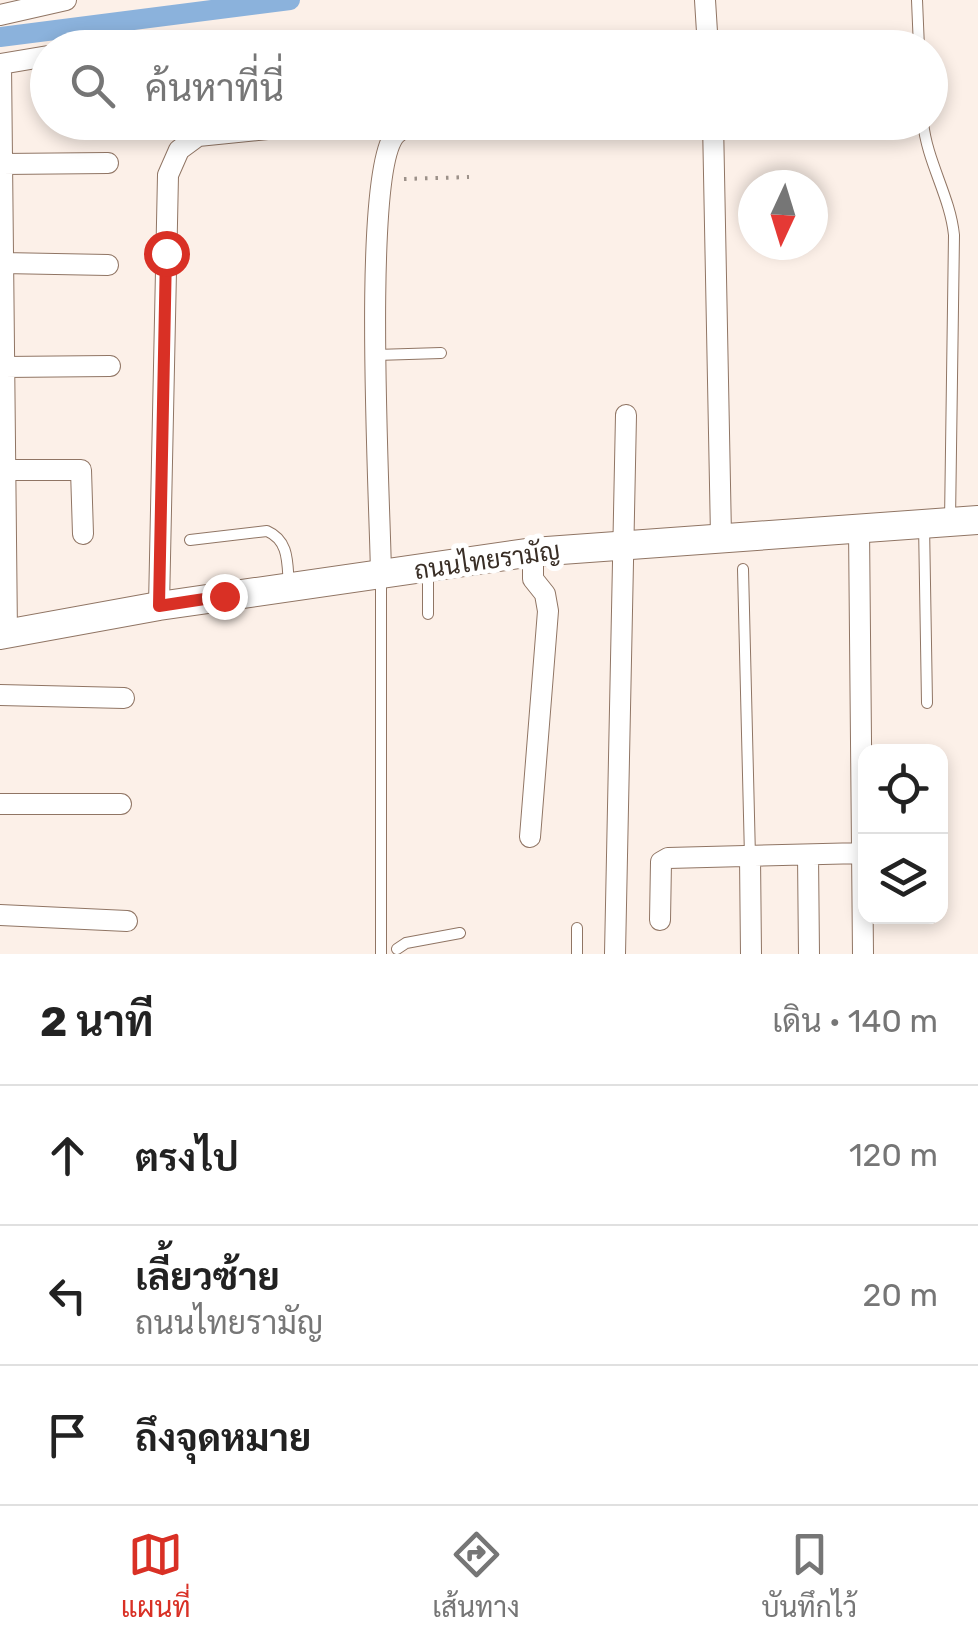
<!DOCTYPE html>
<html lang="th">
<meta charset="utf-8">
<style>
:root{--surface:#fff;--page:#f6f6f6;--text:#222;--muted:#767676;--line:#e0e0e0;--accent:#d93025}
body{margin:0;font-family:Rubik,Sarabun,sans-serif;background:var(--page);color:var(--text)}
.controls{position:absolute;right:30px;bottom:30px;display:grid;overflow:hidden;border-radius:20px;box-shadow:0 5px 15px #0003}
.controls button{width:90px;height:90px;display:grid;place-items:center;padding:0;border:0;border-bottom:2px solid var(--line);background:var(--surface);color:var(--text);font:50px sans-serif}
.compass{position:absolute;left:738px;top:170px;width:90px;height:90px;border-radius:50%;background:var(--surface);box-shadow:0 5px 15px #0003;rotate:184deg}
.stop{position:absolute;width:30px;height:30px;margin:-22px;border:8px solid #d93025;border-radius:50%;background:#fff}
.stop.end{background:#d93025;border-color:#fff;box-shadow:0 2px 10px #0008}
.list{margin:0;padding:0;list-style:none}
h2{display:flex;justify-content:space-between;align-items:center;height:130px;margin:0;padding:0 40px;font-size:42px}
h2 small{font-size:32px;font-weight:400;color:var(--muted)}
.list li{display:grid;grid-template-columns:65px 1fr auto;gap:30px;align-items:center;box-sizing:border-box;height:140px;padding:0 40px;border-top:2px solid var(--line)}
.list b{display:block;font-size:38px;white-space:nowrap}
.list p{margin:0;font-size:32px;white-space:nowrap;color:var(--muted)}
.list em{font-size:32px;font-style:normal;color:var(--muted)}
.icon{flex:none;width:55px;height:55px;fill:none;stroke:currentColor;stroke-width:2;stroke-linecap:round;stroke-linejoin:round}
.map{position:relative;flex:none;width:978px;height:954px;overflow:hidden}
.search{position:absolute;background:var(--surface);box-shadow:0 5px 15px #0003;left:30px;right:30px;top:30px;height:110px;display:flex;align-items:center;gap:25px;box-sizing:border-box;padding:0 35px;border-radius:55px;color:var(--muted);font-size:38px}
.sheet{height:550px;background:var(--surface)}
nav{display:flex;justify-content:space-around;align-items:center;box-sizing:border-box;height:140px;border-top:2px solid var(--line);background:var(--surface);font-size:28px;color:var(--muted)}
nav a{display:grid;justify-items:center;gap:5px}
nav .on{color:var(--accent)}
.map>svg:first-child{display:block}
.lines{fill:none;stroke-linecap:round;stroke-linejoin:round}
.canal{stroke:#8bb2dc;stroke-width:20}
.lane-casing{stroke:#907564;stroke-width:12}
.street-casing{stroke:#907564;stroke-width:22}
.secondary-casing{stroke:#907564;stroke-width:30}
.path{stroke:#9c9189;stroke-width:4;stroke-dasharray:2.5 8;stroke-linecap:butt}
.lane{stroke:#fff;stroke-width:10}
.street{stroke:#fff;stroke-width:20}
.secondary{stroke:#fff;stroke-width:28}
.route{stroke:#d93025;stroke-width:12}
.labels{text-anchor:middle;stroke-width:10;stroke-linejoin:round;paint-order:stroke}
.street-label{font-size:25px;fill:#392e26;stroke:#fff}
</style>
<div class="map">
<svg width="978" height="954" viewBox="0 0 978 954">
<rect width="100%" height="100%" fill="#fcf0e8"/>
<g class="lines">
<path class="canal" d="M0,37L290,0"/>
<g class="lane-casing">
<path id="lane" d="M917,0L919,48
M923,122C927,162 950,196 954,235L950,521
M376,355L441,353
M924,524L927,703
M190,540L267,531C290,541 287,564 289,586
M743,569L750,857
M381,575V954
M428,614V570
M577,928V954
M397,949L406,943L460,933"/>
</g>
<g class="street-casing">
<path id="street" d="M705,0L708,48
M0,15L66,0
M713,122L721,536
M2,164L108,163
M3,263L108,265
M4,367L110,366
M5,470H81L83,534
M859,528L863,954
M381,574C380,502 362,181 394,136C398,131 407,126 413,122
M159,606L168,175L179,150L198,136L277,128
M7,634L1,64L48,56
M0,695L124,698
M0,804H121
M530,837L548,611L545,594L533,579V552
M808,855L809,954
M750,857L751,954
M0,915L127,921
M660,920L661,862L668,858L863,853
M615,954L626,415"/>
</g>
<g class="secondary-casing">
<path id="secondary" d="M0,635L159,606L533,552L978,520"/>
</g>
<path class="path" d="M404,179L469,177"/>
<use href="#lane" class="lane"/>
<use href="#street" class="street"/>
<use href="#secondary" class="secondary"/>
</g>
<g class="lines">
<path class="route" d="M166,253L159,606L224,596"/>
</g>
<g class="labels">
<g class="street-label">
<text transform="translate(487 560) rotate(-8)" y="9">ถนนไทยรามัญ</text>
</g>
</g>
</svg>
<div class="controls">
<button><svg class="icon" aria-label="locate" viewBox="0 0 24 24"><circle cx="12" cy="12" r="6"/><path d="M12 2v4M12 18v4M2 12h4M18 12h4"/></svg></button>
<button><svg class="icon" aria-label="layers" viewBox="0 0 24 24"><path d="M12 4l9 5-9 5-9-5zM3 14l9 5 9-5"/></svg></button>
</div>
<svg class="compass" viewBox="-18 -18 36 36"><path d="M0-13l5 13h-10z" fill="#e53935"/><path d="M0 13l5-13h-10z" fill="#767676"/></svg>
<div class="stop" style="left:166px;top:253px"></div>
<div class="stop end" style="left:224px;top:596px"></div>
<div class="search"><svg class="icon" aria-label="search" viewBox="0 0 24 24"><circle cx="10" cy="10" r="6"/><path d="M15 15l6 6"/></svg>ค้นหาที่นี่</div>
</div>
<section class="sheet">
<h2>2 นาที<small>เดิน · 140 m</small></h2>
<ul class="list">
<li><svg class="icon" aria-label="ahead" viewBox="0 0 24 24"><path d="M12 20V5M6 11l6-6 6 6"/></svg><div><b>ตรงไป</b></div><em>120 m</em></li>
<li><svg class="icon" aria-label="left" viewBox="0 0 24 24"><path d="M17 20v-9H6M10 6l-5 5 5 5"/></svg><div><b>เลี้ยวซ้าย</b><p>ถนนไทยรามัญ</p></div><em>20 m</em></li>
<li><svg class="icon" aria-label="arrive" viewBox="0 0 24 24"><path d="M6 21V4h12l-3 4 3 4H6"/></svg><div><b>ถึงจุดหมาย</b></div></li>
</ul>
</section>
<nav>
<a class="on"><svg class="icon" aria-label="map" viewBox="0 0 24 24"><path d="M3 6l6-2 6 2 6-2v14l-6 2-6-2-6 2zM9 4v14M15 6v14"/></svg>แผนที่</a>
<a><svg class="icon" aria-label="directions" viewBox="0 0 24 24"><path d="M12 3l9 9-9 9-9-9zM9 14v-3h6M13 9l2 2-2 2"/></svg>เส้นทาง</a>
<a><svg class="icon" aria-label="saved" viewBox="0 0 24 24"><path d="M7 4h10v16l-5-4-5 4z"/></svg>บันทึกไว้</a>
</nav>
